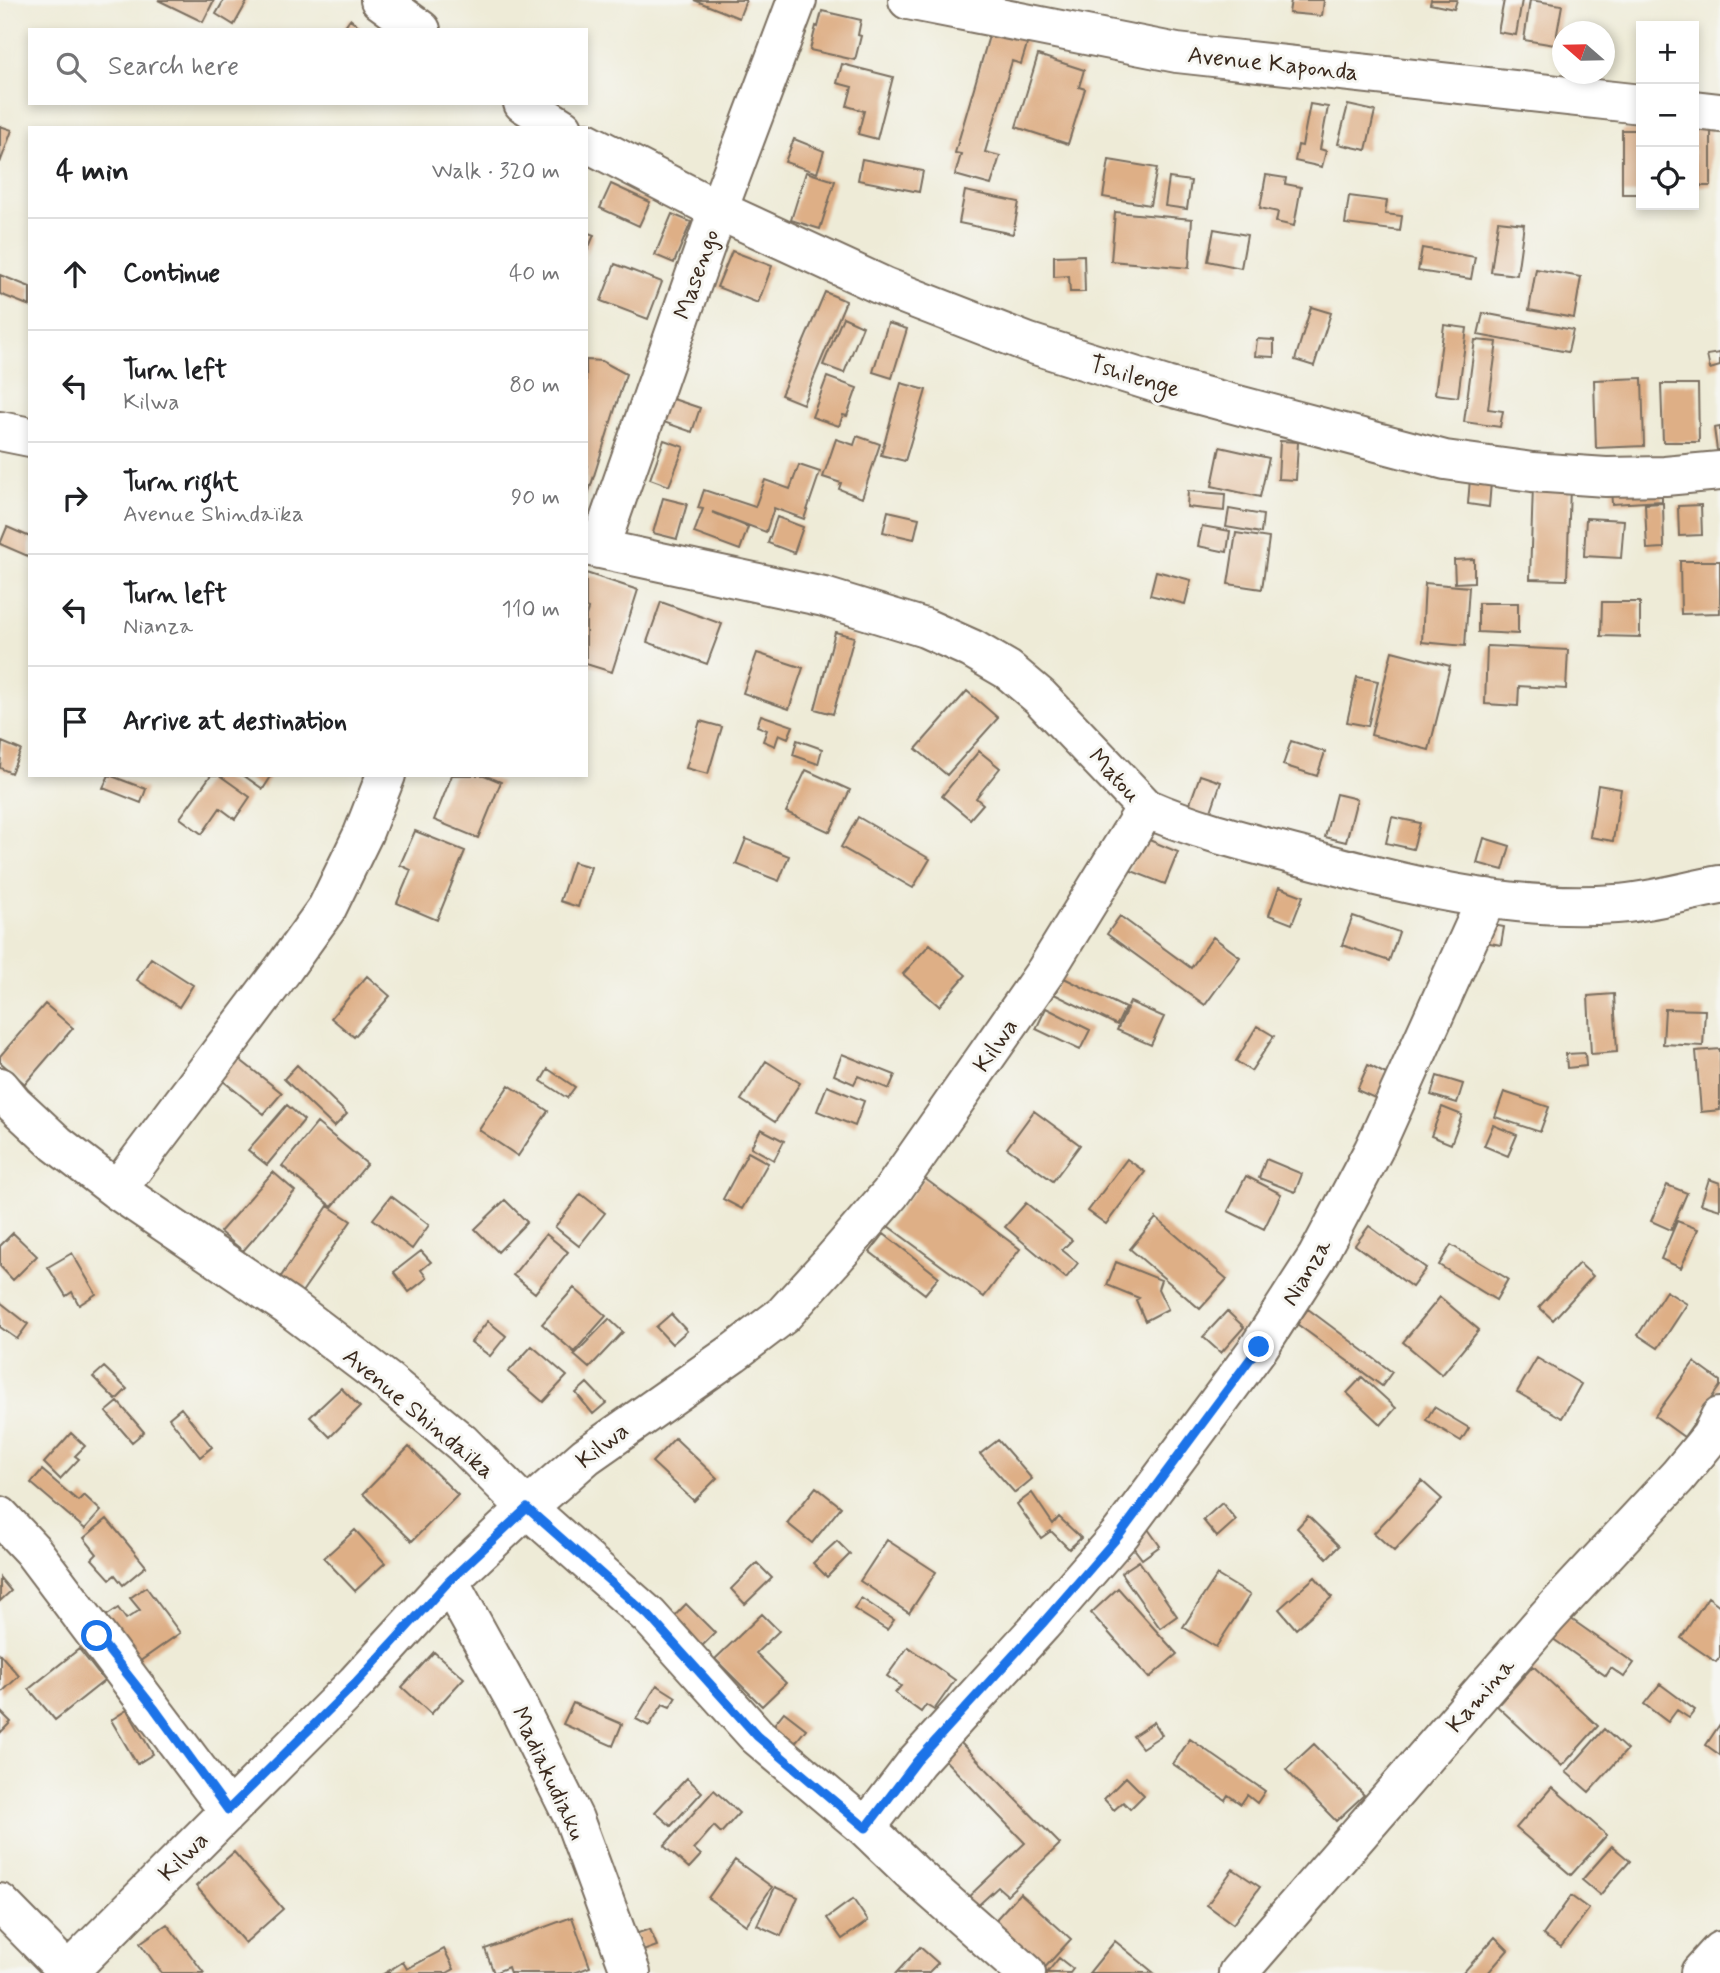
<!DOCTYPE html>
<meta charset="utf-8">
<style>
:root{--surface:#fff;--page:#f6f6f6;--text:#202124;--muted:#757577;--line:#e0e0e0}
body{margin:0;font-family:Mynerve,sans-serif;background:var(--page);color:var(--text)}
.controls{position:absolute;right:21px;top:21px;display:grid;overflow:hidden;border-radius:0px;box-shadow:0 4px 10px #0003}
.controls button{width:63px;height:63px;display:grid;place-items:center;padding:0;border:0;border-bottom:2px solid var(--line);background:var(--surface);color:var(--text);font:35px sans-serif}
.compass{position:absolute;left:1552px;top:21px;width:63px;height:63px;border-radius:50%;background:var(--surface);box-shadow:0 4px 10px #0003;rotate:290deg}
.stop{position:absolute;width:21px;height:21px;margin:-16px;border:5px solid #1a73e8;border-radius:50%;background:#fff}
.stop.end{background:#1a73e8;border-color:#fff;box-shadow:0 2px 7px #0008}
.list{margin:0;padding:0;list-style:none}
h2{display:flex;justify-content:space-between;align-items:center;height:91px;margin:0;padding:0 28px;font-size:30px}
h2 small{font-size:23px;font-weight:400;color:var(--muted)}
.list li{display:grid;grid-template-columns:46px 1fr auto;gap:21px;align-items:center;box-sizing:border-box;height:112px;padding:0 28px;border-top:2px solid var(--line)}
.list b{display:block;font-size:26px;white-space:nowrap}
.list p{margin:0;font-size:23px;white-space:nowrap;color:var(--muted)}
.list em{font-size:23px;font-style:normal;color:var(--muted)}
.icon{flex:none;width:38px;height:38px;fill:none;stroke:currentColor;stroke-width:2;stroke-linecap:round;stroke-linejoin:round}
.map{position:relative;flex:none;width:1720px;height:1973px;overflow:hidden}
.search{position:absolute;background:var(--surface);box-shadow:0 4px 10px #0003;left:28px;top:28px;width:560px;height:77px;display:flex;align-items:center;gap:18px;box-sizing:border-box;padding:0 24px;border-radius:0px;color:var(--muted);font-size:26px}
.panel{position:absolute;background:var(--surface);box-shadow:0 4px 10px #0003;left:28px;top:126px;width:560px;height:651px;border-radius:0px}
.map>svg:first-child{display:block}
.building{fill:#deaf86}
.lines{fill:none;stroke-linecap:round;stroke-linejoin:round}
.minor-casing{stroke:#7a6e5f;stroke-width:42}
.minor{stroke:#fff;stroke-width:38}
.route{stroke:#1a73e8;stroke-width:9}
.labels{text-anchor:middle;stroke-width:6;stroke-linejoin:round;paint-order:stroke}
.street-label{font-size:24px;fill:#3b2a1e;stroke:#f6f6f2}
</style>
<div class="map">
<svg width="1720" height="1973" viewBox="0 0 1720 1973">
<rect width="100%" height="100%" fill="#f6f6f2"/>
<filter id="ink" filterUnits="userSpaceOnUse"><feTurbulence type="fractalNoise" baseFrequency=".0143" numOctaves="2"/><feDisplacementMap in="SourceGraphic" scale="14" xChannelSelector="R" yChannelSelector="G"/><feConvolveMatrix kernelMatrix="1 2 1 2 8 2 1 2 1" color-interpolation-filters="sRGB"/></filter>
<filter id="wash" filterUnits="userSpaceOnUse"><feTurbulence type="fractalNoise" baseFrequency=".00686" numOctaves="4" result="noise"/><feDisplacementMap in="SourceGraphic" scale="28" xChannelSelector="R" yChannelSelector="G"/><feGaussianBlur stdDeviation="1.57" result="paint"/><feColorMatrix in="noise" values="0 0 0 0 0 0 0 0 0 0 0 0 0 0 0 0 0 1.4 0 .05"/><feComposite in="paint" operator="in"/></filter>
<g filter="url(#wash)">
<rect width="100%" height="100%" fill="#eeebd7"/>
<g id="blocks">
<path class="building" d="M158,0H214L203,22Z
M224,0H248L234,25L216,14Z
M694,0H746L739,18Z
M1291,0H1324L1322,16L1289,13Z
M1431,0H1457L1454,9L1430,4Z
M1504,0H1522L1516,35L1498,32Z
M1530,0L1562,5L1555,45L1524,40Z
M822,11L861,20L858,35L861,36L855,60L810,50L816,26L818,27Z
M350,19L364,30H342Z
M991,29L1028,41L1021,64L1012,61L985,152L1000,156L991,185L955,175L961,154L955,153Z
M1038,55L1084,70L1079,87L1085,89L1068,144L1016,127Z
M842,64L893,77L877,139L858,134L864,111L847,106L852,87L837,83Z
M1310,104L1328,107L1320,149L1326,151L1322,167L1295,161L1298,145L1302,146Z
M1348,105L1375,111L1366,150L1338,144Z
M1694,118H1711V186H1694Z
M0,126L12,130L0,163Z
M1622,130H1641V194H1622Z
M794,139L824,151L817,173L785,162Z
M862,159L923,171L919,192L858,180Z
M1109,160L1157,168L1150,205L1103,197Z
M806,172L835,181L820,229L791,220Z
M1266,175L1286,178L1285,184L1301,187L1294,226L1276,222L1278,212L1260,208Z
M1169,178L1191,181L1187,209L1165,206Z
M611,184L650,202L639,226L600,208Z
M965,191L1019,202L1013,234L959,223Z
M1349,196L1387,201L1385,214L1402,216L1400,231L1345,224Z
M1115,212L1192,219L1189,268L1111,261Z
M672,214L691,222L674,263L655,255Z
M1498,221L1524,224L1517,275L1491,272Z
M1214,229L1247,235L1241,268L1208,261Z
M586,232L594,235L586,254Z
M1422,248L1475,257L1471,279L1418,271Z
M732,251L772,266L758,303L717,287Z
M1084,255L1085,292H1070L1069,276L1054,277V256Z
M615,264L662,282L648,319L601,301Z
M1536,269L1581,277L1574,318L1529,310Z
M0,275L30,287V306L0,294Z
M825,292L846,301L803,404L781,395Z
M1311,307L1331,313L1314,366L1295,360Z
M1483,313L1573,330L1568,352L1478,335Z
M843,317L863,326L844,373L823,365Z
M888,323L907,329L892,378L873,372Z
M1444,325L1467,328L1458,397L1435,394Z
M1257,339L1274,340V357L1255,356Z
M1475,340L1497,342L1488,409L1503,411L1500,427L1464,422Z
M1720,353V366L1710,369L1707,355Z
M586,360L602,361L626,374L587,498Z
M827,377L857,388L847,416L843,415L839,426L812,417Z
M1642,378L1644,446L1596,448L1594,380Z
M901,383L926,390L905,461L881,455Z
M1661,384H1698L1699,442H1663Z
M664,396L700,408L692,432L655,419Z
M1720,427V450H1717L1714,428Z
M857,436L880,444L862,498L839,489L841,483L823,477L836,439L854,445Z
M664,440L684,447L669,486L650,479Z
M1280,441L1298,442L1296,480L1278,479Z
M1220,447L1269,458L1260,497L1212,486Z
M799,465L820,472L804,519L774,508L766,532L712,512L748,527L740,550L694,533L703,509L698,508L704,490L755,507L765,480L790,489Z
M1470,479L1491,482L1489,507L1468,504Z
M1533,485L1570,486L1567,580L1530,579Z
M1662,486V501L1612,504L1611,488Z
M1188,491L1225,494L1224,511L1187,507Z
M663,498L687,504L677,539L653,533Z
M1663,503L1664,548L1647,549L1645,504Z
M1701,505L1702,535L1679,536L1678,506Z
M1229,509L1263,515L1261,533L1226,527Z
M888,511L919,518L914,539L883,532Z
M777,517L803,527L794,553L768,543Z
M1586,518L1624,520L1621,558L1584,556Z
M1202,526L1230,531L1227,552L1198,546Z
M7,527L30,537V557L0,544Z
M1236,533L1269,538L1262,589L1228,584Z
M1474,559V582L1455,583L1454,560Z
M1680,561H1720V613L1681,614Z
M1156,571L1191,580L1185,604L1150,595Z
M586,573L638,590L612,672L586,664V616L588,609L586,608Z
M1425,583L1469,587L1465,646L1422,642Z
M661,602L722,624L707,664L647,642Z
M1602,602H1640V637L1601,636Z
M1478,603H1518V634L1478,632Z
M835,632L854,637L833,714L815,709Z
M1487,646L1568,650L1566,689L1519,686L1518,706L1485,704Z
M1392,651L1450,666L1429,750L1371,735Z
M757,653L803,668L789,709L743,693Z
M1357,677L1378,681L1368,726L1347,722Z
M967,691L998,718L947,775L916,749Z
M761,715L793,726L788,738L779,734L775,746L763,741L767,730L757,726Z
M700,721L722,727L708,774L686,768Z
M797,740L822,749L818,764L793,755Z
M1291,741L1325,752L1317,776L1283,765Z
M2,742L21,750L11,773L0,768Z
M979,751L1000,768L976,798L983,804L970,819L942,796Z
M806,770L850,790L830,832L786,812Z
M109,775L146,789L141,803L103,788Z
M211,775H219L250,797L235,819L220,808L202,834L180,818Z
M243,775H272L263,789Z
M452,775H484L501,782L478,838L434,820Z
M1200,775L1221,782L1209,817L1188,809Z
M1598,785L1621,789L1613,841L1590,837Z
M1336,794L1357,799L1346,842L1325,837Z
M858,817L930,859L913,888L841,847Z
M1392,817L1420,823L1413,849L1386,843Z
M415,831L465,851L437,920L397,903L411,870L400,865Z
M1142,837L1178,852L1165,884L1129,870Z
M1484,838L1510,846L1503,870L1477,863Z
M746,839L789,856L779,881L736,864Z
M573,862L591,867L578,907L560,901Z
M1279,887L1303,896L1292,924L1269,915Z
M1120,916L1191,968L1213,937L1240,957L1205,1005L1107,934Z
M1353,916L1399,932L1389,961L1342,945Z
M1482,923L1504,927L1501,945L1479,941Z
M930,944L966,975L939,1006L903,974Z
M151,958L193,985L179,1007L137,980Z
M367,976L390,996L354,1037L331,1018Z
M1062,977L1125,1008L1117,1025L1054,994Z
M1614,994L1617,1052L1591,1054L1588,996Z
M1130,1002L1164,1017L1151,1045L1117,1030Z
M45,1004L73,1028L25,1084L0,1062V1056Z
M1046,1008L1090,1030L1080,1050L1036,1029Z
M1665,1009L1705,1010L1703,1046L1663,1044Z
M1257,1026L1274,1036L1251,1071L1236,1061Z
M1720,1049V1110L1701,1112L1696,1051Z
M1585,1053L1586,1066L1567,1068L1566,1054Z
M842,1054L895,1075L889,1089L858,1076L854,1084L834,1075Z
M234,1055L282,1093L264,1114L217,1076Z
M766,1061L800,1083L775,1122L741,1100Z
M297,1065L347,1114L334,1127L284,1079Z
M1368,1065L1388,1075L1377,1099L1357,1090Z
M548,1069L575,1087L567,1098L541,1081Z
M1437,1076L1463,1084L1457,1103L1431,1095Z
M509,1085L548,1111L518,1156L479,1130Z
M827,1086L864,1101L855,1126L817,1111Z
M1504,1092L1549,1107L1540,1132L1495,1117Z
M287,1105L304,1120L267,1165L248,1150Z
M1442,1107L1462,1115L1451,1144L1431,1136Z
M1034,1111L1080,1145L1053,1181L1007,1148Z
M317,1123L367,1164L332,1207L282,1166Z
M1493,1125L1517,1135L1508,1156L1484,1146Z
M761,1129L784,1141L774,1160L751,1147Z
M748,1152L768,1163L742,1209L723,1199Z
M1127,1159L1145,1172L1106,1224L1088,1211Z
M1266,1159L1302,1174L1295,1192L1259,1178Z
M273,1172L295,1191L243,1251L220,1232Z
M1246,1176L1281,1194L1264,1229L1228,1211Z
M924,1178L1020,1249L984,1297L888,1226Z
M1709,1179L1720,1183V1210L1701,1204Z
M1667,1185L1687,1193L1671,1230L1651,1221Z
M581,1194L605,1213L579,1246L555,1227Z
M391,1196L429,1225L412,1249L373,1219Z
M505,1200L527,1222L498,1252L475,1229Z
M1026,1203L1072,1240L1062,1250L1078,1263L1066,1278L1005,1227Z
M328,1206L351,1221L302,1292L280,1278Z
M1156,1218L1227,1279L1200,1309L1130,1249Z
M1677,1221L1698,1229L1681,1268L1661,1259Z
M1369,1226L1426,1268L1412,1287L1355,1245Z
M13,1233L37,1256L13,1280L0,1266V1246Z
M546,1234L568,1252L535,1293L513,1275Z
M884,1234L939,1277L925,1294L870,1252Z
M1451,1245L1508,1279L1496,1300L1439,1265Z
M421,1251L431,1262L421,1270L427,1278L409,1292L394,1272Z
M72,1253L96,1294L79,1305L72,1292L66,1296L48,1267Z
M1116,1262L1161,1280L1158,1289L1168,1309L1145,1321L1136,1300L1139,1298L1107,1285Z
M1579,1263L1593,1276L1553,1320L1539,1307Z
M574,1288L606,1316L574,1352L542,1324Z
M1666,1291L1687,1304L1658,1348L1638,1335Z
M1440,1297L1479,1330L1442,1375L1403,1342Z
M0,1302L28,1324L17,1339L0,1327Z
M1308,1309L1392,1372L1382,1386L1297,1324Z
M1227,1311L1244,1327L1221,1353L1203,1337Z
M671,1314L687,1331L672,1344L656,1327Z
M609,1319L623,1332L589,1368L574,1355Z
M488,1321L506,1336L490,1356L471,1342Z
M532,1346L567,1376L543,1402L508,1372Z
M1537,1358L1581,1384L1562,1418L1517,1392Z
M1694,1362L1720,1381V1386L1684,1437L1655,1416Z
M104,1367L127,1389L116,1400L93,1377Z
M1362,1377L1396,1408L1381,1425L1347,1393Z
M587,1383L606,1403L593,1414L576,1393Z
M341,1388L360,1407L330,1437L310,1417Z
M118,1402L144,1432L132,1442L106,1412Z
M1434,1407L1469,1428L1461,1441L1426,1420Z
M181,1408L212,1447L200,1457L169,1418Z
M71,1433L85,1446L75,1456L79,1459L60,1479L44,1463Z
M675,1438L717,1478L694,1501L652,1462Z
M998,1440L1032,1479L1015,1493L980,1454Z
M409,1447L458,1495L412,1541L363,1494Z
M42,1470L78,1501L84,1495L101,1511L85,1529L31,1483Z
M1422,1481L1442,1499L1394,1551L1374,1533Z
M816,1487L841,1507L812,1543L787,1523Z
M1032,1493L1053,1524L1059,1517L1081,1538L1069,1549L1051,1531L1041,1538L1017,1504Z
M1222,1503L1236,1520L1217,1537L1203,1520Z
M1308,1516L1339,1546L1327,1558L1297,1528Z
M107,1519L146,1566L123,1585L115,1575L110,1579L92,1559L97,1554L84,1538Z
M1148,1529L1160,1546L1142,1559L1130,1543Z
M355,1530L385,1563L355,1591L324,1558Z
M887,1540L936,1572L909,1613L860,1581Z
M837,1541L850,1554L827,1577L813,1563Z
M1139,1561L1177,1616L1160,1628L1121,1573Z
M757,1563L772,1578L745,1604L731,1589Z
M1217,1575L1250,1595L1216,1647L1183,1627Z
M1315,1577L1332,1597L1296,1629L1279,1609Z
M0,1578L11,1591L0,1601Z
M146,1587L180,1633L133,1666L100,1620L118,1608L126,1619L140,1610L130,1598Z
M1118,1588L1177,1654L1149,1678L1091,1613Z
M1708,1597L1720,1606V1657L1716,1662L1681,1638Z
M861,1598L894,1620L887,1630L854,1609Z
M686,1604L715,1633L696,1652L667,1624Z
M762,1614L779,1631L756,1653L786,1683L762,1706L715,1659Z
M1564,1614L1634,1663L1624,1677L1611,1668L1606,1676L1549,1636Z
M908,1647L955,1680L934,1710L926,1705L921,1712L895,1693L901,1686L887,1676Z
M79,1649L104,1681L55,1720L29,1689Z
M434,1652L464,1678L431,1714L402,1687Z
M0,1654L19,1676L0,1694Z
M1533,1666L1598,1726L1562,1766L1497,1706Z
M1660,1684L1695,1710L1689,1718L1677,1710L1668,1722L1644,1704Z
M657,1685L676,1697L670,1707L663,1704L649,1726L636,1719Z
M573,1703L622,1724L613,1746L563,1724Z
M127,1710L153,1754L137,1764L111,1720Z
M0,1711L11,1722L0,1733Z
M784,1712L806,1729L786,1754L764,1737Z
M1154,1722L1162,1735L1142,1748L1133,1736Z
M1720,1724V1755L1706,1745Z
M1604,1729L1627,1750L1589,1792L1566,1772Z
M1190,1739L1265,1791L1257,1803L1247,1795L1241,1804L1228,1795L1225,1800L1173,1764Z
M959,1741L1060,1844L1007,1895L998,1887L972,1911L963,1902L1025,1843L942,1757Z
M1314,1744L1364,1795L1336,1821L1286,1770Z
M1126,1777L1144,1795L1130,1809L1123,1802L1114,1810L1104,1799Z
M687,1778L702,1792L671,1826L655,1812Z
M1552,1787L1607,1835L1571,1875L1516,1828Z
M714,1790L739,1813L721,1833L714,1826L694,1849L701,1855L689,1868L664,1846Z
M1612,1846L1630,1861L1600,1895L1582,1880Z
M234,1852L283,1909L245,1943L196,1886Z
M735,1860L772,1887L746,1925L708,1898Z
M1233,1869L1260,1887L1233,1924L1207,1905Z
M775,1887L798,1897L781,1936L757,1925Z
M1020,1893L1071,1939L1040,1973L989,1927Z
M1571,1896L1589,1909L1561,1947L1543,1935Z
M853,1899L868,1921L842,1939L827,1918Z
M572,1917L590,1967L574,1973H510L508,1967L494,1973L485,1949Z
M167,1924L204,1973H162L140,1943Z
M650,1929L657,1946L643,1951L635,1934Z
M1495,1937L1508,1950L1488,1973H1463Z
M1115,1941L1154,1973H1089Z
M920,1947L938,1963L928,1973H896Z
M444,1949L454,1969L447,1973H385L403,1962L407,1969Z
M1059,1958L1073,1969L1070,1973H1047Z"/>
</g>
</g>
<g filter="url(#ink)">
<use href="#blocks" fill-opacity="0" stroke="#7a6e5f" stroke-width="2"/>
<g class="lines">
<g class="minor-casing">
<path id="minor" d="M380,0L421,30
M908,0L1177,53L1641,104
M523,103L563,128
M1694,110L1720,113
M586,142L718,210L885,287L1029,343L1166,386L1445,460L1532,472L1606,477L1665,476L1720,471
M0,431L30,437
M586,546L824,597L925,628L972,649L1008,670L1040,697L1146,808C1196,830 1250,843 1303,857C1404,884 1509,912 1616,904C1650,902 1686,891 1720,885
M599,549L718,210L797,0
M0,1087L14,1104L57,1144L117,1190L288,1306L387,1381L462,1443L527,1508L649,1616L757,1736L866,1828L916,1876L1026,1973
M117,1190L284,968L327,908L363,834L386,775
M0,1516L32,1550L228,1810
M449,1581L517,1704L574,1819L631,1973
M866,1828L917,1761L1042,1624L1121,1533L1259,1347L1317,1257L1374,1149L1487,898
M0,1903L68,1972L356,1683L449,1581L527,1508L586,1456L733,1353L783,1315L832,1261L890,1194L1045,972L1146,808
M1238,1973L1547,1617L1678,1476L1711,1436L1720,1417
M1700,1973L1720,1951"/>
</g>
<use href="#minor" class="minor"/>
</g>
</g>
<g class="lines" filter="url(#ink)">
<path class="route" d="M97,1636L154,1708L228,1810L356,1683L449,1581L527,1508L649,1616L757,1736L866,1828L917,1761L1042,1624L1121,1533L1259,1347"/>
</g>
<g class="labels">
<g class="street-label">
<text transform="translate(1273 63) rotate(6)" y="8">Avenue Kaponda</text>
<text transform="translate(696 274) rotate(-71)" y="8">Masengo</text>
<text transform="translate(1135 376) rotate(17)" y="8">Tshilenge</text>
<text transform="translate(1115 775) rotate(47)" y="8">Matou</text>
<text transform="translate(995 1045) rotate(-55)" y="8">Kilwa</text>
<text transform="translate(1306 1272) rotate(-59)" y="8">Nianza</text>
<text transform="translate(419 1413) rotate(40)" y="8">Avenue Shindaïka</text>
<text transform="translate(602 1445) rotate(-38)" y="8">Kilwa</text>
<text transform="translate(1480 1695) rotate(-49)" y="8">Kamina</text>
<text transform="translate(549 1773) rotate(65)" y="8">Madiakudiaku</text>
<text transform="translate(183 1856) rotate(-45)" y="8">Kilwa</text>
</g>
</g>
</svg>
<div class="controls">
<button>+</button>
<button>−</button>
<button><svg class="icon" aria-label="locate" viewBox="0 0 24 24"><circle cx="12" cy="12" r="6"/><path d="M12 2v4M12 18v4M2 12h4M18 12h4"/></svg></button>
</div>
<svg class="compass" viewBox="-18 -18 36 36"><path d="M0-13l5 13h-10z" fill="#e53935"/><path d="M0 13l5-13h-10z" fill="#757577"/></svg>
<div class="stop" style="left:97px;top:1636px"></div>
<div class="stop end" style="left:1259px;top:1347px"></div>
<div class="search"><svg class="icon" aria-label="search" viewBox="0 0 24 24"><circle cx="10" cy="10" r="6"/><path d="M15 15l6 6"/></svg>Search here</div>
<section class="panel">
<h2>4 min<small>Walk · 320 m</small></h2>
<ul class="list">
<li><svg class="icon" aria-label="ahead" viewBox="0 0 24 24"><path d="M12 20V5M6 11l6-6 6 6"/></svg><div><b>Continue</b></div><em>40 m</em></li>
<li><svg class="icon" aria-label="left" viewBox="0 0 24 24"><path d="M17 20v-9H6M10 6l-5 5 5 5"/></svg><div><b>Turn left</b><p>Kilwa</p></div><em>80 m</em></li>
<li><svg class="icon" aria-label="right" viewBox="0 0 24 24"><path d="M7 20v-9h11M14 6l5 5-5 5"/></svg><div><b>Turn right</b><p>Avenue Shindaïka</p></div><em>90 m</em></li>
<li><svg class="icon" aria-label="left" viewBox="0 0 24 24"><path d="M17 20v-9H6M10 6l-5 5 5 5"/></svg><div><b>Turn left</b><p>Nianza</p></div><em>110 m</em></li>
<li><svg class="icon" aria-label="arrive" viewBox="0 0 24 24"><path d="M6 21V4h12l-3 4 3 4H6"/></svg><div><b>Arrive at destination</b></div></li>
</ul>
</section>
</div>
